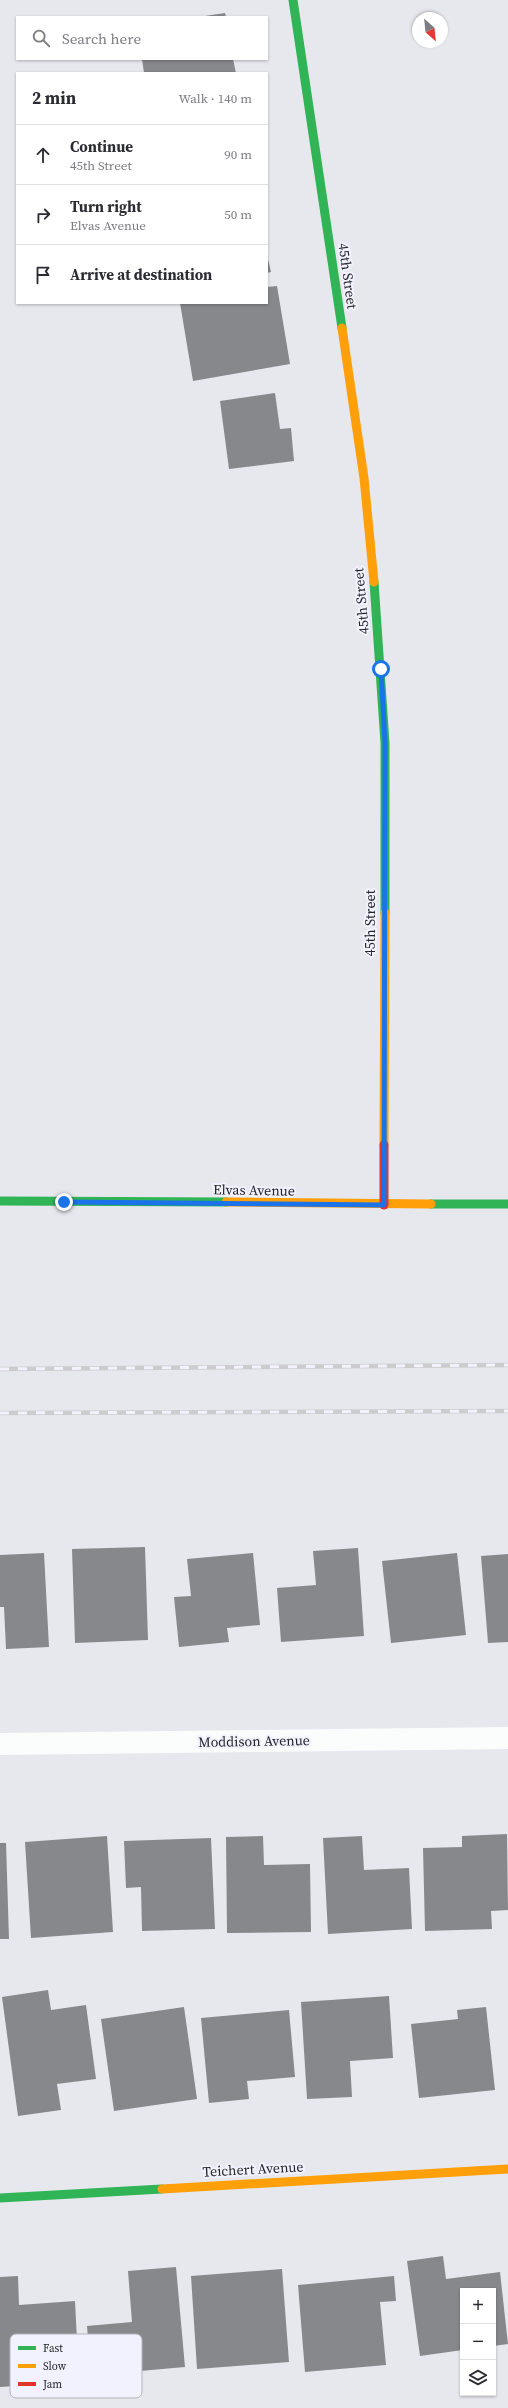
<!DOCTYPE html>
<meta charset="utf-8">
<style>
:root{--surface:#fff;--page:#f2f2f3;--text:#2b2b33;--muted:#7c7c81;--line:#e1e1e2}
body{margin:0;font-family:"Source Serif 4",serif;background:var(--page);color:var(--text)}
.controls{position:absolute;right:12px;bottom:12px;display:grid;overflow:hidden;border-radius:0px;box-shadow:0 1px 3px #0004}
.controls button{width:36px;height:36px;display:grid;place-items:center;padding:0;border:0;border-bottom:1px solid var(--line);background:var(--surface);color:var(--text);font:20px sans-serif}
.compass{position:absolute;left:412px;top:12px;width:36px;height:36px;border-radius:50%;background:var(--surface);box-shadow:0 1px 3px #0004;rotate:153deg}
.stop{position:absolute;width:12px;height:12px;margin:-9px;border:3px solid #1a73e8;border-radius:50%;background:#fff}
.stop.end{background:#1a73e8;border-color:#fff;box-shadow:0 1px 4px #0008}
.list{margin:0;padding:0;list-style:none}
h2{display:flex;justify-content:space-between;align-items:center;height:52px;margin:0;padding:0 16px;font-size:17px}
h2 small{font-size:13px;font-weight:400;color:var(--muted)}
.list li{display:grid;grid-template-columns:26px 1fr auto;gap:12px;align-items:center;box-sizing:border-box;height:60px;padding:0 16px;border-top:1px solid var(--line)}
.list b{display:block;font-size:15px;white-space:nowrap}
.list p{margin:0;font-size:13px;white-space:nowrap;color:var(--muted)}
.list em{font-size:13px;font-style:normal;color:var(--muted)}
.icon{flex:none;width:22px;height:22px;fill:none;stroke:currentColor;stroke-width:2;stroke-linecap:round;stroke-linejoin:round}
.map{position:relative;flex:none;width:508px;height:2408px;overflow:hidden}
.search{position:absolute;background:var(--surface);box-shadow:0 1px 3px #0004;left:16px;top:16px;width:252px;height:44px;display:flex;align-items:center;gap:10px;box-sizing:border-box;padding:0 14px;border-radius:0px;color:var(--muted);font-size:15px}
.panel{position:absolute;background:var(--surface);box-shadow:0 1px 3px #0004;left:16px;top:72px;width:252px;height:232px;border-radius:0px}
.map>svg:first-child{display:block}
.building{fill:#87888c}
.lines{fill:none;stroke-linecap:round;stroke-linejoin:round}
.street{stroke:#fbfcfc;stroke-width:22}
.fast{stroke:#30b455;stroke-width:9}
.slow{stroke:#ff9f0a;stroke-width:9}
.jam{stroke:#e5322d;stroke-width:9}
.rail-casing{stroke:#ccccce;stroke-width:4.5}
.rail{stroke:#f1f2fe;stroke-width:3;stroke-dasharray:9;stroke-linecap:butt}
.route{stroke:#1a73e8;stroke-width:5}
.labels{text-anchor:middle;stroke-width:4;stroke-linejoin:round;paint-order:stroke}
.street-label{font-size:14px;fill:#252529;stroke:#f1f2fe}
.key{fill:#f1f2fe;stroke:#b4b4be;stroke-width:1}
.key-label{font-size:11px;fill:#252529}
</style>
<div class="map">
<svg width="508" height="2408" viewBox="0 0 508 2408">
<rect width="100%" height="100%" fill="#e7e8ee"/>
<path class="building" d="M225,13L226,17H205V16Z
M142,59H233L236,73H144Z
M267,255L271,272L267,273Z
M277,286L290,364L193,381L180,303H267V287Z
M275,393L280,429L291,428L294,461L229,469L220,401Z
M145,1547L148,1640L75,1643L72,1549Z
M358,1548L364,1636L281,1642L277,1588L316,1585L313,1551Z
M44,1553L49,1647L6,1649L4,1607H0V1555Z
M253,1553L260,1625L227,1628L229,1642L179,1647L174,1597L191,1596L187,1559Z
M457,1553L466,1635L391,1643L382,1561Z
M508,1554V1642L488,1643L481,1556Z
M507,1834L508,1910L491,1911L492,1929L425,1931L423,1848L462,1847V1836Z
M107,1836L113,1932L31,1938L25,1842Z
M263,1836L264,1865L310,1864L311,1932L227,1933L226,1837Z
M362,1836L364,1870L409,1868L412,1929L328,1934L323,1838Z
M211,1838L215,1929L142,1931L141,1887L126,1888L124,1841Z
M0,1843H6L9,1939H0Z
M48,1990L51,2010L86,2005L96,2079L57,2084L61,2110L18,2116L2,1997Z
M389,1996L393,2058L350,2061L352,2097L307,2099L301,2002Z
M184,2007L197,2099L114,2111L101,2019Z
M486,2007L495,2090L419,2098L411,2024L458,2019L457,2010Z
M289,2010L295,2077L247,2081L249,2099L209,2103L201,2018Z
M443,2256L446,2279L500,2272L508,2344L493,2346V2291H463V2350L420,2356L407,2261Z
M176,2267L185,2367L140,2371L142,2392L93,2397L87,2326L132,2322L128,2271Z
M282,2269L289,2362L197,2369L191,2276Z
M18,2276L19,2305L75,2301L78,2360L45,2361L47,2384L0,2387V2277Z
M394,2276L396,2301L380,2302L386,2365L305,2372L298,2285Z"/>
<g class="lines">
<path class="street" d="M0,1744L508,1738"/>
<path class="fast" d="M293,0L342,328
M374,582L385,743V913
M0,1201L226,1202
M431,1204H508
M0,2198L162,2189"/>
<path class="slow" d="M342,328L364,478L374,582
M384,1145L385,913
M226,1202L431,1204
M162,2189L508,2169"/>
<path class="jam" d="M384,1205V1145"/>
<g class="rail-casing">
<path id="rail" d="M0,1369L508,1365
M0,1413L508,1411"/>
</g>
<use href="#rail" class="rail"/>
</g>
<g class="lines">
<path class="route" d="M64,1202L384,1205L385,743L381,669"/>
</g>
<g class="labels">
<g class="street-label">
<text transform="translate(348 276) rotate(82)" y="5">45th Street</text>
<text transform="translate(361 601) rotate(-95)" y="5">45th Street</text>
<text transform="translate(370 923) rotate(-90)" y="5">45th Street</text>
<text transform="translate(254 1190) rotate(1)" y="5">Elvas Avenue</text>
<text transform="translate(254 1741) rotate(-1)" y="5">Moddison Avenue</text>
<text transform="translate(253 2169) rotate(-3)" y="5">Teichert Avenue</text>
</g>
</g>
<rect x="10" y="2334" width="132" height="64" rx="6" class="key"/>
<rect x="18" y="2346" width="18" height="4" fill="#30b455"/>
<rect x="18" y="2364" width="18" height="4" fill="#ff9f0a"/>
<rect x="18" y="2382" width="18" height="4" fill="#e5322d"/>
<g class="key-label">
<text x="43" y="2352">Fast</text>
<text x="43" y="2370">Slow</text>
<text x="43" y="2388">Jam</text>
</g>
</svg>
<div class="controls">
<button>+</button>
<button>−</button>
<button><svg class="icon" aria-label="layers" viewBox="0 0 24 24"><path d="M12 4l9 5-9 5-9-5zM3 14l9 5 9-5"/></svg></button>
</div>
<svg class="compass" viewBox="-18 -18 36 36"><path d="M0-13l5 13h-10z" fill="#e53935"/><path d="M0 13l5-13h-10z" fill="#7c7c81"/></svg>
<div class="stop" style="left:381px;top:669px"></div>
<div class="stop end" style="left:64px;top:1202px"></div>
<div class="search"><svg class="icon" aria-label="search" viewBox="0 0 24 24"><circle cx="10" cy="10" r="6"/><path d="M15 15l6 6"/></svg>Search here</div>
<section class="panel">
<h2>2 min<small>Walk · 140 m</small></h2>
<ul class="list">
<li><svg class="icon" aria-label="ahead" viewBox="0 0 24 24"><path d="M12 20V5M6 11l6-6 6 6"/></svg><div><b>Continue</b><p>45th Street</p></div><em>90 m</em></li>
<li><svg class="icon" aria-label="right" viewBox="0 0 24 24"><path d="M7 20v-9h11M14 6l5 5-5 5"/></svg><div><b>Turn right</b><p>Elvas Avenue</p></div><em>50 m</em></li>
<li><svg class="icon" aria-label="arrive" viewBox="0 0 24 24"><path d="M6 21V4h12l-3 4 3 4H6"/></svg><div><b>Arrive at destination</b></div></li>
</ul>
</section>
</div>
